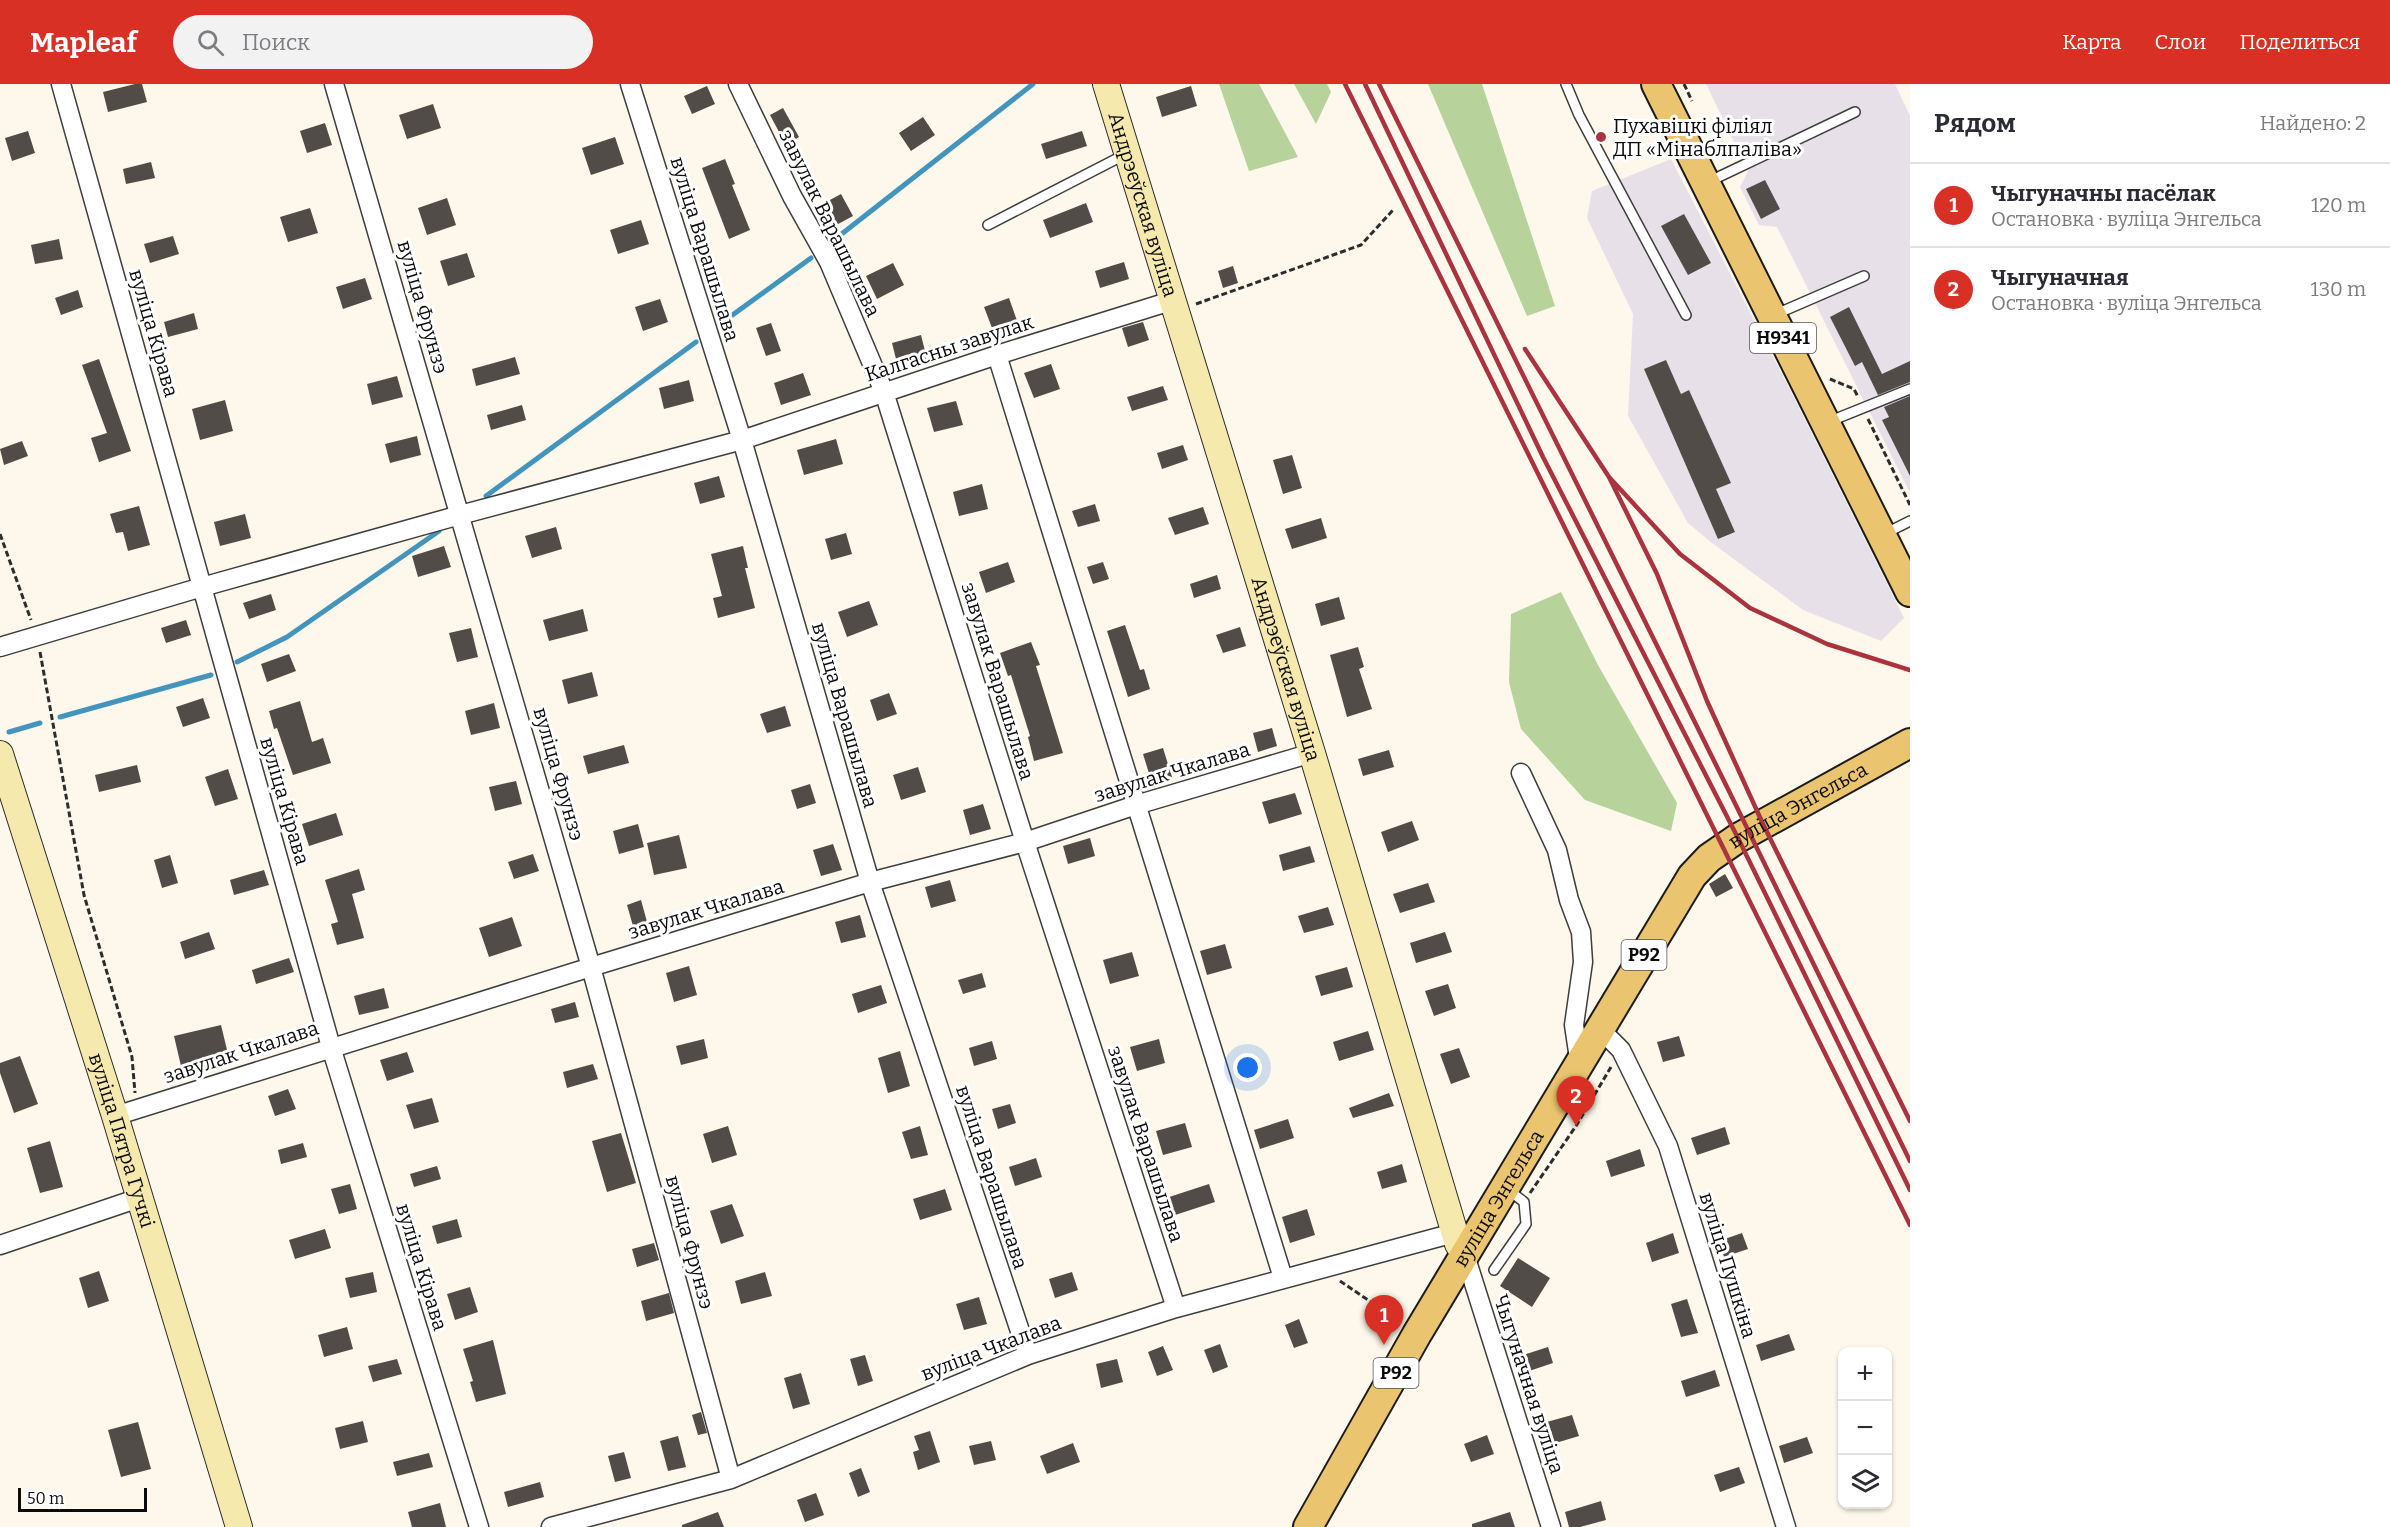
<!DOCTYPE html>
<html lang="ru">
<meta charset="utf-8">
<style>
:root{--surface:#fff;--page:#f2f2f3;--text:#2b2b33;--muted:#7c7c81;--line:#e1e1e2;--accent:#d93025}
body{margin:0;font-family:Bitter,serif;background:var(--page);color:var(--text)}
.controls{position:absolute;right:18px;bottom:18px;display:grid;overflow:hidden;border-radius:12px;box-shadow:0 2px 4px #0004}
.controls button{width:54px;height:54px;display:grid;place-items:center;padding:0;border:0;border-bottom:2px solid var(--line);background:var(--surface);color:var(--text);font:30px sans-serif}
.scale{position:absolute;left:18px;bottom:15px;width:129px;box-sizing:border-box;padding-left:6px;border:3px solid #0b0b0b;border-top:0;font-size:16px;line-height:21px;white-space:nowrap;color:#0b0b0b;-webkit-text-stroke:4px #fff;paint-order:stroke}
.you{position:absolute;left:1248px;top:984px;width:21px;height:21px;margin:-15px;border:4px solid #fff;border-radius:50%;background:#1a73e8;box-shadow:0 0 0 9px #1a73e833}
.badge{display:grid;place-items:center;width:39px;height:39px;border-radius:50%;background:var(--accent);color:#fff;font-size:20px;font-weight:700}
.pin{position:absolute;translate:-50% -50px;filter:drop-shadow(0 2px 3px #0008)}
.pin::after{content:'';position:absolute;top:32px;width:21px;height:18px;background:inherit;clip-path:polygon(0 0,100% 0,50% 100%)}
.list{margin:0;padding:0;list-style:none}
h2{display:flex;justify-content:space-between;align-items:center;height:78px;margin:0;padding:0 24px;font-size:26px}
h2 small{font-size:20px;font-weight:400;color:var(--muted)}
.list li{display:grid;grid-template-columns:39px 1fr auto;gap:18px;align-items:center;box-sizing:border-box;height:84px;padding:0 24px;border-top:2px solid var(--line)}
.list b{display:block;font-size:22px;white-space:nowrap}
.list p{margin:0;font-size:20px;white-space:nowrap;color:var(--muted)}
.list em{font-size:20px;font-style:normal;color:var(--muted)}
.icon{flex:none;width:33px;height:33px;fill:none;stroke:currentColor;stroke-width:2;stroke-linecap:round;stroke-linejoin:round}
.map{position:relative;flex:none;width:1910px;height:1443px;overflow:hidden}
header{display:flex;align-items:center;gap:36px;box-sizing:border-box;height:84px;padding:0 30px;background:var(--accent);color:#fff}
header strong{font-size:28px}
nav{display:flex;gap:33px;margin-inline-start:auto;font-size:21px}
.search{width:420px;height:54px;background:var(--page);display:flex;align-items:center;gap:15px;box-sizing:border-box;padding:0 21px;border-radius:33px;color:var(--muted);font-size:22px}
main{display:flex}
aside{flex:1;background:var(--surface)}
.map>svg:first-child{display:block}
.industrial{fill:#e8e0e9}
.forest{fill:#b7d29a}
.lines{fill:none;stroke-linecap:round;stroke-linejoin:round}
.stream{stroke:#4495be;stroke-width:5}
.building{fill:#524c49}
.lane-casing{stroke:#3e3e3e;stroke-width:12}
.street-casing{stroke:#3e3e3e;stroke-width:21}
.secondary-casing{stroke:#2d2d2d;stroke-width:28}
.primary-casing{stroke:#1c1c1c;stroke-width:32}
.path{stroke:#2d2d2d;stroke-width:3;stroke-dasharray:6 3;stroke-linecap:butt}
.lane{stroke:#fff;stroke-width:9}
.street{stroke:#fff;stroke-width:18}
.secondary{stroke:#f6e9ad;stroke-width:26}
.primary{stroke:#eac46e;stroke-width:28}
.rail{stroke:#ab3340;stroke-width:4.5}
.poi-dot{fill:#ab3340;stroke:#fff;stroke-width:2}
.labels{text-anchor:middle;stroke-width:6;stroke-linejoin:round;paint-order:stroke}
.shield{fill:#fff;stroke:#545454;stroke-width:1.5}
.shield-label{font-size:18px;font-weight:bold;fill:#0b0b0b}
.poi-label{font-size:20px;fill:#0b0b0b;stroke:#fff;text-anchor:start}
.street-label{font-size:20px;fill:#0b0b0b;stroke:#fff}
</style>
<header>
<strong>Mapleaf</strong>
<div class="search"><svg class="icon" aria-label="search" viewBox="0 0 24 24"><circle cx="10" cy="10" r="6"/><path d="M15 15l6 6"/></svg>Поиск</div>
<nav><a>Карта</a><a>Слои</a><a>Поделиться</a></nav>
</header>
<main>
<div class="map">
<svg width="1910" height="1443" viewBox="0 0 1910 1443">
<rect width="100%" height="100%" fill="#fdf8eb"/>
<path class="industrial" d="M1706,0H1895L1910,32V409L1777,143L1759,141L1740,103L1748,87Z
M1671,75L1787,300L1904,534L1881,557L1803,526L1712,459L1688,439L1628,332L1633,230L1587,134L1592,107Z"/>
<path class="forest" d="M1219,0H1259L1298,73L1249,87Z
M1294,0H1327L1331,8L1316,40Z
M1428,0H1482L1555,222L1527,232Z
M1561,508L1598,581L1677,719L1671,747L1585,716L1521,645L1509,598L1511,530Z"/>
<g class="lines">
<path class="stream" d="M834,156L1033,0
M720,240L811,174
M486,412L696,258
M237,578L287,553L439,447
M60,633L211,591
M9,648L40,639"/>
</g>
<path class="building" d="M135,0H142L147,18L108,28L103,8Z
M707,2L715,20L692,30L684,12Z
M1191,2L1197,22L1162,33L1156,13Z
M433,20L441,44L407,55L399,31Z
M783,24L799,53L786,61L770,31Z
M923,33L935,51L911,67L899,49Z
M325,39L332,61L307,69L300,47Z
M28,47L35,69L12,77L5,54Z
M1082,47L1087,62L1046,75L1041,60Z
M615,53L624,80L591,91L582,64Z
M725,75L735,100L732,101L750,146L729,155L702,84Z
M151,78L155,94L126,100L123,85Z
M1765,96L1780,125L1761,135L1746,105Z
M841,110L853,132L827,146L815,124Z
M447,114L456,141L427,151L418,124Z
M1086,119L1093,138L1050,154L1043,136Z
M310,124L318,149L288,158L280,133Z
M1684,130L1711,179L1688,191L1661,142Z
M641,136L649,160L618,170L610,146Z
M173,152L179,170L150,179L144,160Z
M59,155L63,175L35,180L31,161Z
M467,169L475,193L448,202L440,177Z
M1124,178L1129,195L1100,204L1095,187Z
M893,179L904,201L877,215L866,192Z
M1233,182L1238,199L1223,204L1218,187Z
M365,194L372,215L343,225L336,203Z
M78,206L83,223L61,231L55,214Z
M1009,214L1021,248L997,257L984,223Z
M660,215L668,238L643,247L635,223Z
M1849,223L1882,290L1910,277V298L1878,311L1862,278L1855,282L1830,233Z
M194,229L198,245L168,253L164,238Z
M1143,238L1149,256L1128,263L1122,244Z
M771,239L781,267L766,272L756,244Z
M921,251L927,275L898,283L892,259Z
M515,273L520,290L476,302L472,285Z
M99,275L131,367L99,378L91,354L107,349L82,281Z
M1666,276L1681,310L1689,306L1731,399L1716,405L1735,448L1718,455L1644,285Z
M1051,280L1060,305L1034,314L1024,289Z
M803,289L811,311L781,321L774,299Z
M397,292L403,313L372,321L367,300Z
M689,296L694,317L664,325L659,304Z
M1163,302L1168,316L1132,327L1127,313Z
M1910,312V392L1882,336L1889,333L1884,323Z
M225,316L233,347L200,356L192,325Z
M956,317L963,341L934,348L927,324Z
M522,321L526,336L491,346L487,331Z
M417,352L421,371L390,379L385,360Z
M836,355L843,380L804,391L797,366Z
M22,357L28,372L4,381L0,365Z
M1183,361L1188,376L1162,385L1157,369Z
M1292,371L1302,404L1283,410L1273,376Z
M719,392L725,413L700,420L694,399Z
M982,400L988,425L959,432L953,408Z
M1095,420L1100,437L1078,443L1072,427Z
M139,422L150,461L128,467L123,448L116,449L110,430Z
M1203,423L1209,440L1175,451L1168,434Z
M245,430L251,454L220,462L214,438Z
M1321,434L1327,454L1292,465L1285,445Z
M556,443L562,465L532,474L525,452Z
M846,449L852,470L831,476L825,455Z
M444,462L451,483L418,493L412,472Z
M743,462L748,484H745L755,524L718,534L713,514L722,512L711,470Z
M1008,478L1015,498L986,509L979,488Z
M1103,478L1109,495L1093,500L1087,483Z
M1217,491L1221,505L1194,514L1190,500Z
M271,510L276,526L249,535L243,519Z
M1339,513L1345,535L1321,542L1315,520Z
M869,517L878,541L847,553L838,528Z
M583,525L588,547L549,557L543,536Z
M186,536L191,551L166,559L161,544Z
M1125,541L1140,586L1144,585L1150,605L1128,613L1107,547Z
M1240,543L1246,562L1223,569L1216,551Z
M471,544L478,573L457,578L449,549Z
M1031,558L1040,581L1036,582L1063,669L1034,677L1028,653L1030,652L1011,591L1008,592L1000,569Z
M1358,563L1364,583L1359,585L1372,625L1347,633L1330,571Z
M289,570L296,587L267,598L261,580Z
M592,588L598,612L568,620L562,596Z
M889,609L897,630L877,637L870,616Z
M203,614L210,634L183,643L176,623Z
M300,617L312,658L323,654L331,679L293,691L277,644L274,645L269,627Z
M494,619L500,644L471,651L465,627Z
M785,622L791,642L767,649L760,630Z
M1272,644L1277,662L1258,668L1253,649Z
M624,661L629,679L588,690L583,672Z
M1163,664L1172,693L1152,699L1143,670Z
M1389,666L1394,683L1363,692L1358,675Z
M137,681L141,698L99,708L95,691Z
M918,683L926,708L901,716L893,691Z
M228,685L238,715L215,722L205,693Z
M516,697L522,720L495,727L489,703Z
M810,700L816,719L797,725L791,706Z
M1295,709L1302,730L1269,740L1262,718Z
M983,720L991,745L970,751L963,726Z
M336,729L343,751L309,762L302,740Z
M1412,737L1419,756L1388,768L1381,748Z
M638,740L644,763L619,770L613,747Z
M679,751L687,784L654,791L647,759Z
M1090,754L1095,772L1068,780L1063,762Z
M833,760L842,786L821,792L813,766Z
M1310,762L1315,778L1283,787L1279,771Z
M533,770L539,787L514,795L508,778Z
M170,771L178,799L162,804L154,776Z
M359,785L365,806L352,810L364,854L337,861L331,840L338,838L325,796Z
M264,786L269,801L234,811L230,796Z
M1725,790L1733,804L1716,813L1709,800Z
M950,796L956,817L931,824L925,803Z
M1428,799L1435,818L1400,829L1393,810Z
M641,816L649,845L635,849L627,821Z
M1328,823L1334,841L1304,849L1298,832Z
M860,831L866,853L841,859L835,838Z
M512,833L522,862L489,873L479,844Z
M209,848L215,865L185,875L180,858Z
M1445,848L1452,868L1416,879L1410,859Z
M1225,860L1232,884L1207,891L1200,867Z
M1132,868L1139,892L1110,900L1103,876Z
M289,874L294,888L256,900L252,886Z
M689,882L697,911L674,918L666,889Z
M1347,883L1353,903L1321,912L1315,892Z
M982,889L986,903L963,910L958,896Z
M1448,900L1456,924L1434,932L1425,907Z
M881,901L887,919L858,929L852,910Z
M384,904L389,924L359,931L354,912Z
M575,918L579,933L555,939L551,925Z
M221,941L228,970L181,982L174,952Z
M1368,947L1374,966L1339,977L1333,958Z
M1679,952L1685,972L1663,978L1657,958Z
M704,955L708,974L681,981L676,962Z
M1159,955L1165,979L1137,987L1130,963Z
M992,957L997,975L974,982L969,964Z
M1459,964L1470,993L1451,1000L1440,970Z
M900,967L910,1002L888,1009L878,974Z
M407,968L414,988L387,997L380,976Z
M20,972L38,1020L14,1029L0,989V979Z
M593,980L598,995L567,1004L563,988Z
M288,1005L296,1025L275,1032L268,1012Z
M1389,1009L1394,1022L1353,1034L1349,1024Z
M432,1014L439,1038L414,1045L406,1021Z
M1010,1020L1016,1039L998,1045L992,1025Z
M1288,1035L1294,1054L1260,1065L1254,1046Z
M1185,1039L1192,1063L1163,1071L1156,1047Z
M728,1042L737,1071L712,1079L703,1050Z
M920,1042L928,1071L911,1075L902,1048Z
M1725,1043L1730,1060L1697,1071L1691,1054Z
M621,1049L636,1099L607,1108L592,1057Z
M50,1057L63,1103L40,1109L27,1064Z
M303,1059L307,1073L281,1080L278,1066Z
M1640,1065L1645,1082L1611,1093L1606,1077Z
M1036,1074L1042,1093L1015,1102L1009,1083Z
M1402,1080L1407,1098L1382,1105L1377,1088Z
M437,1082L441,1095L414,1103L410,1090Z
M350,1100L357,1125L339,1130L331,1105Z
M1209,1100L1215,1118L1169,1133L1163,1115Z
M945,1105L952,1126L920,1136L913,1115Z
M732,1120L744,1152L721,1160L710,1127Z
M1307,1125L1315,1151L1290,1159L1282,1133Z
M457,1135L462,1153L437,1160L432,1142Z
M325,1145L331,1164L295,1175L289,1156Z
M1673,1149L1679,1169L1652,1178L1646,1159Z
M1742,1149L1748,1165L1724,1173L1719,1157Z
M654,1159L659,1176L637,1183L632,1165Z
M1518,1174L1550,1194L1532,1223L1500,1202Z
M99,1187L109,1217L88,1224L79,1194Z
M373,1188L377,1208L350,1214L345,1194Z
M765,1188L772,1212L741,1220L735,1197Z
M1072,1188L1078,1206L1055,1214L1049,1195Z
M470,1203L478,1228L455,1236L447,1210Z
M669,1209L674,1229L646,1237L641,1217Z
M979,1213L987,1240L964,1246L956,1220Z
M1687,1215L1698,1249L1681,1253L1671,1220Z
M1299,1235L1308,1259L1294,1264L1285,1241Z
M347,1243L353,1265L324,1273L318,1251Z
M1789,1250L1795,1266L1761,1277L1756,1261Z
M493,1256L506,1310L476,1318L470,1298L473,1297L463,1265Z
M1220,1260L1228,1283L1213,1289L1204,1266Z
M1163,1262L1173,1286L1157,1292L1148,1268Z
M1548,1263L1553,1279L1520,1290L1514,1274Z
M865,1271L873,1297L858,1302L850,1275Z
M397,1275L402,1290L373,1298L368,1282Z
M1117,1275L1123,1298L1101,1304L1096,1280Z
M1715,1286L1720,1302L1686,1313L1681,1297Z
M801,1289L810,1320L793,1325L784,1294Z
M701,1328L707,1349L698,1351L692,1331Z
M1572,1331L1579,1352L1549,1361L1543,1339Z
M363,1337L368,1358L340,1365L335,1344Z
M138,1338L151,1385L121,1393L108,1346Z
M930,1347L940,1378L918,1386L913,1368L919,1366L914,1352Z
M1487,1351L1494,1370L1471,1378L1464,1360Z
M678,1352L686,1383L668,1387L660,1357Z
M1807,1353L1813,1369L1784,1379L1779,1362Z
M991,1357L996,1376L974,1381L969,1362Z
M1073,1359L1080,1378L1047,1390L1040,1372Z
M624,1368L631,1394L615,1398L608,1372Z
M429,1369L433,1383L397,1392L393,1378Z
M1739,1383L1745,1399L1720,1408L1714,1391Z
M861,1384L870,1408L858,1413L849,1389Z
M540,1398L544,1413L508,1423L504,1408Z
M816,1409L824,1431L805,1438L797,1416Z
M1601,1417L1606,1436L1580,1443H1569L1565,1428Z
M440,1419L446,1443H412L408,1428Z
M718,1428L724,1443H682V1441Z
M1510,1428L1515,1443H1472V1440Z"/>
<g class="lines">
<g class="lane-casing">
<path id="lane" d="M1566,0L1579,31L1686,231
M1708,98L1855,28
M988,141L1124,71
M1774,231L1864,192
M1828,338L1910,305
M1884,450L1910,437
M1494,1186L1526,1140L1524,1118L1507,1105"/>
</g>
<g class="street-casing">
<path id="street" d="M61,0L331,963L479,1443
M334,0L591,883L731,1395
M630,0L742,356L870,798L1028,1271
M738,0L792,112L829,178L884,308L1025,758L1176,1224
M997,271L1283,1194
M0,563L202,503L460,431L742,356L997,271L1171,217
M1521,689L1557,766L1569,816L1581,848L1583,878L1574,941L1578,968L1583,974
M1600,945L1621,966L1668,1062L1786,1443
M115,1032L591,883L870,798L1025,758L1136,721L1312,669
M0,1161L139,1114
M1465,1171L1551,1443
M551,1443L731,1395L1028,1271L1176,1224L1454,1149"/>
</g>
<g class="secondary-casing">
<g id="secondary">
<path id="s1" d="M1106,0L1312,669L1458,1160L1465,1171"/>
<path id="s2" d="M0,670L115,1032L239,1443"/>
</g>
</g>
<g class="primary-casing">
<g id="primary">
<path d="M1656,0L1910,508"/>
<path id="s3" d="M1308,1443L1417,1250L1692,792L1709,774L1738,754L1910,659"/>
</g>
</g>
<path class="path" d="M1684,0L1692,17
M1196,220L1361,161L1393,126
M1830,295L1854,305L1858,313
M1868,335L1910,421
M0,450L31,536
M40,568L84,811L132,973L135,1009
M1530,1109L1576,1042L1611,983
M1340,1197L1399,1237"/>
<use href="#lane" class="lane"/>
<use href="#street" class="street"/>
<use href="#secondary" class="secondary"/>
<use href="#primary" class="primary"/>
<path class="rail" d="M1345,0L1910,1141
M1365,0L1543,373L1738,754L1910,1106
M1379,0C1557,359 1735,717 1910,1077
M1525,265L1609,393L1680,470L1750,524L1827,560L1910,586
M1609,393L1657,490L1707,617L1763,740L1910,1037"/>
</g>
<circle class="poi-dot" cx="1601" cy="53" r="6"/>
<g class="labels">
<g class="shield">
<rect x="1750" y="239" width="66" height="30" rx="4.5"/>
<rect x="1621.5" y="856" width="45" height="30" rx="4.5"/>
<rect x="1373.5" y="1274" width="45" height="30" rx="4.5"/>
</g>
<g class="shield-label">
<text x="1783" y="260">Н9341</text>
<text x="1644" y="877">Р92</text>
<text x="1396" y="1295">Р92</text>
</g>
<g class="poi-label">
<text x="1613" y="49">Пухавіцкі філіял<tspan x="1613" dy="23">ДП «Мінаблпаліва»</tspan></text>
</g>
<g class="street-label">
<text dy="7" stroke="none"><textPath href="#s1" startOffset="126">Андрэеўская вуліца</textPath></text>
<text transform="translate(830 139) rotate(64)" y="7">завулак Варашылава</text>
<text transform="translate(705 165) rotate(73)" y="7">вуліца Варашылава</text>
<text transform="translate(423 223) rotate(74)" y="7">вуліца Фрунзэ</text>
<text transform="translate(154 249) rotate(74)" y="7">вуліца Кірава</text>
<text transform="translate(949 264) rotate(-18)" y="7">Калгасны завулак</text>
<text dy="7" stroke="none"><textPath href="#s1" startOffset="612">Андрэеўская вуліца</textPath></text>
<text transform="translate(998 597) rotate(73)" y="7">завулак Варашылава</text>
<text transform="translate(845 631) rotate(74)" y="7">вуліца Варашылава</text>
<text transform="translate(1172 688) rotate(-17)" y="7">завулак Чкалава</text>
<text transform="translate(559 690) rotate(74)" y="7">вуліца Фрунзэ</text>
<text transform="translate(285 717) rotate(74)" y="7">вуліца Кірава</text>
<text dy="7" stroke="none"><textPath href="#s3" startOffset="884">вуліца Энгельса</textPath></text>
<text transform="translate(706 825) rotate(-17)" y="7">завулак Чкалава</text>
<text transform="translate(241 968) rotate(-18)" y="7">завулак Чкалава</text>
<text dy="7" stroke="none"><textPath href="#s2" startOffset="405">вуліца Пятра Гучкі</textPath></text>
<text transform="translate(1146 1060) rotate(72)" y="7">завулак Варашылава</text>
<text transform="translate(992 1093) rotate(72)" y="7">вуліца Варашылава</text>
<text dy="7" stroke="none"><textPath href="#s3" startOffset="380">вуліца Энгельса</textPath></text>
<text transform="translate(690 1158) rotate(75)" y="7">вуліца Фрунзэ</text>
<text transform="translate(1728 1181) rotate(73)" y="7">вуліца Пушкіна</text>
<text transform="translate(422 1183) rotate(73)" y="7">вуліца Кірава</text>
<text transform="translate(991 1264) rotate(-21)" y="7">вуліца Чкалава</text>
<text transform="translate(1529 1300) rotate(72)" y="7">Чыгуначная вуліца</text>
</g>
</g>
</svg>
<div class="controls">
<button>+</button>
<button>−</button>
<button><svg class="icon" aria-label="layers" viewBox="0 0 24 24"><path d="M12 4l9 5-9 5-9-5zM3 14l9 5 9-5"/></svg></button>
</div>
<div class="scale">50 m</div>
<div class="you"></div>
<div class="pin badge" style="left:1384px;top:1261px">1</div>
<div class="pin badge" style="left:1576px;top:1042px">2</div>
</div>
<aside>
<h2>Рядом<small>Найдено: 2</small></h2>
<ul class="list">
<li><span class="badge">1</span><div><b>Чыгуначны пасёлак</b><p>Остановка · вуліца Энгельса</p></div><em>120 m</em></li>
<li><span class="badge">2</span><div><b>Чыгуначная</b><p>Остановка · вуліца Энгельса</p></div><em>130 m</em></li>
</ul>
</aside>
</main>
